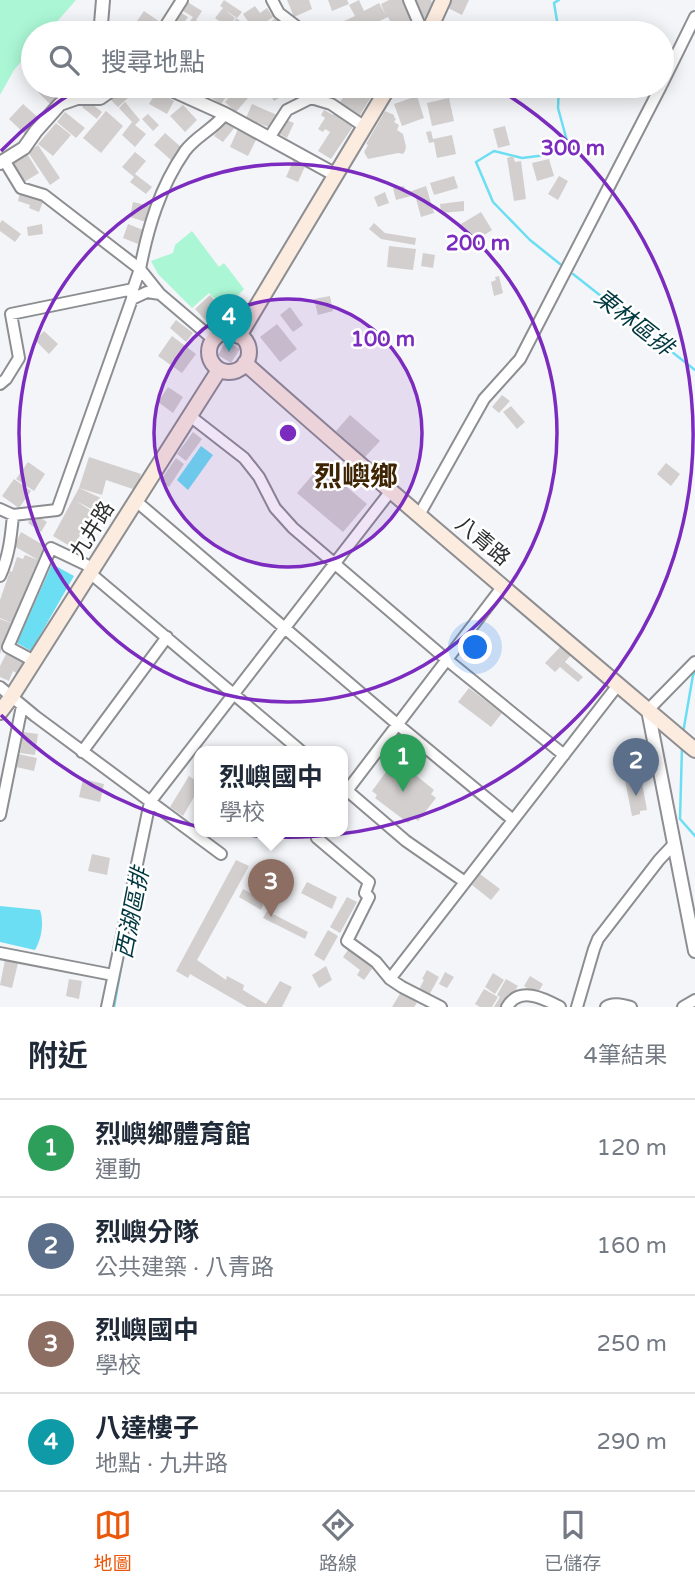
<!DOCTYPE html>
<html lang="zh-TW">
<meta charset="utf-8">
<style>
:root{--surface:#fff;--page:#f2f2f3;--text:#1f2937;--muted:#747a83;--line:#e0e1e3;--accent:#ea580c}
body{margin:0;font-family:"Varela Round","Noto Sans TC",sans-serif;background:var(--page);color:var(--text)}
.you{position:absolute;left:476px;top:648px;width:24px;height:24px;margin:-18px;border:5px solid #fff;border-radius:50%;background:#1a73e8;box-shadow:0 0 0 10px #1a73e833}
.badge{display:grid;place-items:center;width:46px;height:46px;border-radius:50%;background:var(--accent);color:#fff;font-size:23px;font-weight:700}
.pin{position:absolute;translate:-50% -58px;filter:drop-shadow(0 2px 4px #0008)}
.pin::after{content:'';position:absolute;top:37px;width:24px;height:21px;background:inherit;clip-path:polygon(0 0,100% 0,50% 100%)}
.popup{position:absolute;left:194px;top:746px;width:154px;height:91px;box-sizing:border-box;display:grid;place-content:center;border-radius:14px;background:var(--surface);filter:drop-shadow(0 2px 5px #0005);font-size:23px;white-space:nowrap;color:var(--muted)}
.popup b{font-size:26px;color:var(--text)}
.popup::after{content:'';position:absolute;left:50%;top:100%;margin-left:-14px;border:14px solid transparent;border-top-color:var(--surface)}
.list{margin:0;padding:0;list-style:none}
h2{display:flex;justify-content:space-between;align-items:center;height:91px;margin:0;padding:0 28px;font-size:30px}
h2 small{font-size:23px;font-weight:400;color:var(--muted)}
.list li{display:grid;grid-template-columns:46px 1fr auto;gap:21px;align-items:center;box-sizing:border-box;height:98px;padding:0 28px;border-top:2px solid var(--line)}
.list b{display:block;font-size:26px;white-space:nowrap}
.list p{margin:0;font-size:23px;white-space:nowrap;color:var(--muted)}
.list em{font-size:23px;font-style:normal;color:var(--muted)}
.icon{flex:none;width:38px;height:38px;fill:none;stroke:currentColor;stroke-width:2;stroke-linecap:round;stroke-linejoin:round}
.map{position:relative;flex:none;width:695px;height:1007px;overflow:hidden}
.search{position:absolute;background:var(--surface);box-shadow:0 4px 18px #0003;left:21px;right:21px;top:21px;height:77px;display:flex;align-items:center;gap:18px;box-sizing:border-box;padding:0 24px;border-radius:38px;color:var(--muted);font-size:26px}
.sheet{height:483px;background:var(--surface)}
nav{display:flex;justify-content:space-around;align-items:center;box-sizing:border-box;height:98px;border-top:2px solid var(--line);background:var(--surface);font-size:19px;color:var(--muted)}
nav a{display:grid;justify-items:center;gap:4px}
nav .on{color:var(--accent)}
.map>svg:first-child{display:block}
.green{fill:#abf7d5}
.water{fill:#6cdef3}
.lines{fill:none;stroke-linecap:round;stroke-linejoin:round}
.stream{stroke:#6cdef3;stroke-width:2.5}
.building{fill:#d2cfce}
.minor-casing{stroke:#8d8e91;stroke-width:14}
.tertiary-casing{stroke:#8d8e91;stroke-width:16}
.secondary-casing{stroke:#8d8e91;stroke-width:18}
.minor{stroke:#fff;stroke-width:10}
.tertiary{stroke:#fff;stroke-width:12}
.secondary{stroke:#fcebdf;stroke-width:14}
.ring{fill:none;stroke:#7b2cbf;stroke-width:3.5}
.labels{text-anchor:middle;stroke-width:5;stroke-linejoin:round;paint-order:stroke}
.street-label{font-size:21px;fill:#2d2e2f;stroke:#fff}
.water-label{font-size:23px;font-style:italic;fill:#003840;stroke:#fff}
.district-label{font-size:28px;font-weight:bold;fill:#3f2404;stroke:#fff}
.centre{fill:#7b2cbf;stroke:#fff;stroke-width:3.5}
.ring-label{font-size:21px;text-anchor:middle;font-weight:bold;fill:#7b2cbf;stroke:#fff;stroke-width:5;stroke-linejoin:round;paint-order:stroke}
</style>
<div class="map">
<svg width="695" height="1007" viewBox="0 0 695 1007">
<rect width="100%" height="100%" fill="#f4f5f8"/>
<path class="green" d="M0,0H76L47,33H33V48L14,70L0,95Z
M192,231L219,267L224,263L244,289L225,309L209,293L192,308L158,274L151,261L173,253L175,245Z"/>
<path class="water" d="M201,446L213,455L188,490L177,480Z
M52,564L74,576L31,651L17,643Z
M0,906L40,910C44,922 42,938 35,950L0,942Z"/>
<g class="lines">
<path class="stream" d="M559,33L554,3L559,0
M559,86L558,108L570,152L522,158L494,151L476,162L493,202L530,240L560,264
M573,274L695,370
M683,733L693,675L695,672
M682,747L680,819L695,836
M114,1007L123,956"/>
</g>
<path class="building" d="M224,0L242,12L237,18L225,10L235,18L228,28L215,18L223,8L220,6Z
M287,0H309L312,9L294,17Z
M328,0H347L349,4L332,11Z
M359,0L364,11L379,3L385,14L381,4L389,0H404L418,33H375L395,26L393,22L391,23L388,17L361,30L358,24L344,31L340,23L355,16L349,5Z
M416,0H431L432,3L423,26L415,9H419Z
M447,0H469L462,15L444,6Z
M186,1L202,11L196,20L210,30L208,33H182L193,17L180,9Z
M255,6L260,13L267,8L273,17L266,22L267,24L280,15L290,29L284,33H274L273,31L269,33H256L243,14Z
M144,11L163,24L156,33H133L138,26L135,24Z
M178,11L188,17L179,30L170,24Z
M236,18L247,26L243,33H237L230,29Z
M502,24L522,26V33H501Z
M44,86H57L63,92L50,104L38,92Z
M216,86H234L221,104L209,96Z
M239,86H247L253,92L236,112L225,102Z
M265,86H275L282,96L274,101Z
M351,86H371L376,89L358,118L338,105Z
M122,88L130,96L118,107L110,99Z
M157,91L174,101L167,114L149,104Z
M417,96L424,118L402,126L394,104Z
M449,98L454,121L432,126L427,103Z
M87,100L102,112L97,119L82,107Z
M125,102L140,120L135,125L146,134L135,147L122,135L132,122L119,108Z
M23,104L41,120L27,136L9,119Z
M252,104L277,115L271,128L246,118Z
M183,105L197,120L185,132L170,116Z
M324,110L333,115L335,111L354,125L331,159L318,151L330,132L325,129L323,132L318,129L325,118L321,115Z
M106,111L123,126L101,153L83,138Z
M385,111L394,115V117L396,119L394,122L399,125L397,130L403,134L406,147L405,151L403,154L398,153L368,159L364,152L368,145L366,144Z
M65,112L85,128L76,138L57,122Z
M148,114L159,125L153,131L142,119Z
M284,119L294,123L287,138L277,133Z
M226,120L235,127L223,142L214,136Z
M56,123L71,135L53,156L38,144Z
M505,126L510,145L498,148L493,129Z
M238,129L257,138L248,156L230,147Z
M431,131L433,139L452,135L456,154L437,158L434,142L429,143L426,132Z
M165,133L181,147L171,160L154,145Z
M38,145L60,178L50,185L28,152Z
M26,152L39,173L24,182L11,161Z
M135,152L146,161L135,174L152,187L146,194L130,182L134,177L122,167Z
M513,156L515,162L521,161L526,199L514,201L507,158Z
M294,159L306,164L298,182L286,177Z
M549,159L554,176L537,181L532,163Z
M454,176L458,188L434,195L430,183Z
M559,176L568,181L558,200L548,194Z
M404,186L406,193L426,186L434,213L421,217L415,195L396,200L393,188Z
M20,192L43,202L39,212L29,208L30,205L18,201Z
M385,192L389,203L378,207L374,197Z
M464,201V211L441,213L440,204Z
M133,202L150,206L146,222L130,217Z
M481,212L492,230L472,243L461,224Z
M2,220L21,234L15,242L0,231V223Z
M374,223L385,233L416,238L415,245L381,239L369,229Z
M42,224L43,234L28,236L27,227Z
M128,224L143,230L138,244L123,238Z
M389,246L416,249L413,270L387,267Z
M423,253L435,255L433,268L421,266Z
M499,276L503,293L494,296L491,282L496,280L495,277Z
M210,295L225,312L210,325L195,309Z
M330,296L333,311L318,315L314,299Z
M290,307L303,325L293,332L280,315Z
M176,320L193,333L186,342L170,328Z
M277,324L297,349L280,362L260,337Z
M44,331L58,344L49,354L35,340Z
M172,336L196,354L182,373L158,356Z
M226,341L240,349L231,363L218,355Z
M168,387L183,397L173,413L158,402Z
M502,395L510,401L499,413L492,407Z
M511,406L525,422L517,429L503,412Z
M350,415L380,441L365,457L336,431Z
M193,432L202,439L186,461L177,454Z
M89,457L141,474L136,490L106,480L102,495L79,488Z
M176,458L184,464L169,487L160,481Z
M28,462L45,474L34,491L16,479Z
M666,463L680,474L671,486L657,474Z
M321,465L367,504L343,532L297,493Z
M14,479L31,491L19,508L2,496Z
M79,488L101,498L95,511L76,501L93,512L73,548L53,536Z
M34,514L47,522L41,532L28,523Z
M21,532L45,546L38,560L14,546Z
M25,555L38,560L18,608L20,609L14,624L0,618V600L10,571L12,572L17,557L23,559Z
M0,619L11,623L0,654Z
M561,646L571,655L565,662L583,677L578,682L560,667L555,672L545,663Z
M7,652L24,661L18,674L13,671L9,681L0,677V666Z
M469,688L502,713L491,727L458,702Z
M23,732L38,734L35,755L20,753Z
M18,754L37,758L34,771L16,767Z
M394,761L400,766L402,764L434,790L431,794L436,798L418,821L413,817L408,823L375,798L377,795L372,791Z
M637,761L639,767H643L647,773L645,780L642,783L647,810L640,811V814L632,816L622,765Z
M189,776L199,783V801L194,797L183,816L170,807Z
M83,779L104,784L100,802L79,797Z
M92,854L110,858L107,875L88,871Z
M236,860L249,866L197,960L226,980L227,976L244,985L243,990L266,1004L280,981L292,987L282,1007H247L190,974L188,978L176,971Z
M480,874L500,889L491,900L472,885Z
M307,882L337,897L332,909L301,893Z
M243,889L265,901L261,910L239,897Z
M347,897L357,902L340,933L330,927Z
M267,911L308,932L305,939L263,918Z
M328,930L338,936L324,961L314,955Z
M350,947L374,966L364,980L357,975L360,970L343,957Z
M5,960L18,963L12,988L0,985Z
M326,966L332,980L319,988L312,975Z
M427,970L439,977L428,997L418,991L424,980L422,979Z
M445,972L454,977L447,988L439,984Z
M493,973L504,980L495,994L485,987Z
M530,976L543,984L537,994L524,986Z
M69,979L82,981L79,999L66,996Z
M506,979L518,986L504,1007H494L500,997L497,995Z
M484,989L498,997L492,1007H480L475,1004Z
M401,992L417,1003L414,1007H392Z"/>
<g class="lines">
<g class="minor-casing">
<path id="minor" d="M272,0L279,13L305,33
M409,0L423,33
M161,33L182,0
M662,84L695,17
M269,138L287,110L311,98L331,104L365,127
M132,299L147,292L160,294
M214,340L160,294L140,269C148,227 160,187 185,151C196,136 214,129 225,114
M0,384L6,379L19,358L11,314L133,289
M190,416L244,458L259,477L275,508L293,528L446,659L564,755
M136,501L397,724L513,820
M0,509L13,515L57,510L132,299L133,289L140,269L44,195L21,188L4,160
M419,515L484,399L520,359L661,86
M90,573L301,751
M0,576C9,556 11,537 13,515
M34,661L8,647L51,548L93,568
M0,687L35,716L221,854
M648,710L695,662
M82,752L167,637
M343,787L406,841L465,882
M343,796L503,586
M0,815L22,706
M321,831L317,838L369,882L365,893L369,897L347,941L376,962L390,979L402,987L441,1007
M0,953L113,975
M390,979L618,685
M107,1007L150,802L390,492
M507,1007C519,986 543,998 560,1007
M577,1007L594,949L598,939L659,860L674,844
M606,1007C613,1002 623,1005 631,1007
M683,1007L695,1000"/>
</g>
<g class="tertiary-casing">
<path id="tertiary" d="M102,33L101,24L103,0
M163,86L225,114L336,175
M0,163L24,148L36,131L60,104L77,98H100L117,86
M648,710L695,951"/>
</g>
<g class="secondary-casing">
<path id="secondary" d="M428,33L443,0
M209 352a20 20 0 1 1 40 0a20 20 0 1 1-40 0Z
M239,336L389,86
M245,363C393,495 544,622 695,750
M0,712L12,696L219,370"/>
</g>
<use href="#minor" class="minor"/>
<use href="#tertiary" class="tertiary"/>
<use href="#secondary" class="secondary"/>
</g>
<circle cx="288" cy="433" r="134" fill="#7b2cbf" fill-opacity=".12"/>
<g class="ring">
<circle cx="288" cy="433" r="134"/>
<circle cx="288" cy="433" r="269"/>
<path d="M1 151A403 403 0 0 1 83 86M239 33A403 403 0 0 1 337 33M493 86A403 403 0 1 1 1 715"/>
</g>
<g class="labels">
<g class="street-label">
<text transform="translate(92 530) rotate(-58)" y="7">九井路</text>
<text transform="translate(483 541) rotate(40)" y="7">八青路</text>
</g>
<g class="water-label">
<text transform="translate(634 322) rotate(38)" y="8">東林區排</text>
<text transform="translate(132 913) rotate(-79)" y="8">西湖區排</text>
</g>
<g class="district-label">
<text x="356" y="486">烈嶼鄉</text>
</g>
</g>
<circle cx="288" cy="433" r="10" class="centre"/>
<g class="ring-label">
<text x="573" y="155">300 m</text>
<text x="478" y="250">200 m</text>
<text x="383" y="346">100 m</text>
</g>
</svg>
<div class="you"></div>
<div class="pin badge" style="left:403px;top:792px;background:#2e9e5b">1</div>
<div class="pin badge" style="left:636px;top:796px;background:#5c6f8a">2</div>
<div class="pin badge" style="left:271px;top:917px;background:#8d6e63">3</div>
<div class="popup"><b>烈嶼國中</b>學校</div>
<div class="pin badge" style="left:229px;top:352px;background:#0f9aa8">4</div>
<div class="search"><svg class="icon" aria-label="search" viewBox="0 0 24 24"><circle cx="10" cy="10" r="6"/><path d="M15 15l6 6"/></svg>搜尋地點</div>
</div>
<section class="sheet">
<h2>附近<small>4筆結果</small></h2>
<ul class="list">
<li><span class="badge" style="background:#2e9e5b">1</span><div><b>烈嶼鄉體育館</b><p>運動</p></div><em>120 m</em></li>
<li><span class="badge" style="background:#5c6f8a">2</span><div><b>烈嶼分隊</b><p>公共建築 · 八青路</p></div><em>160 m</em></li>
<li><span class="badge" style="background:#8d6e63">3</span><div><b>烈嶼國中</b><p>學校</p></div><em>250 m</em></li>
<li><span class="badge" style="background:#0f9aa8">4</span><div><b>八達樓子</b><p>地點 · 九井路</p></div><em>290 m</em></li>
</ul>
</section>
<nav>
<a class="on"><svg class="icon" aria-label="map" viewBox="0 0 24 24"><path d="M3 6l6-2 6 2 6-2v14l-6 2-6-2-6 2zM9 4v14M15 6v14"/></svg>地圖</a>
<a><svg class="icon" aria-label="directions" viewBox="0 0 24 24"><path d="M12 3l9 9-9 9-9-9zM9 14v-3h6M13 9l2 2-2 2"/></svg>路線</a>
<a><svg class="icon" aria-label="saved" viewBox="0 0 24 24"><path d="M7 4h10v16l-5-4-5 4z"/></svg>已儲存</a>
</nav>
